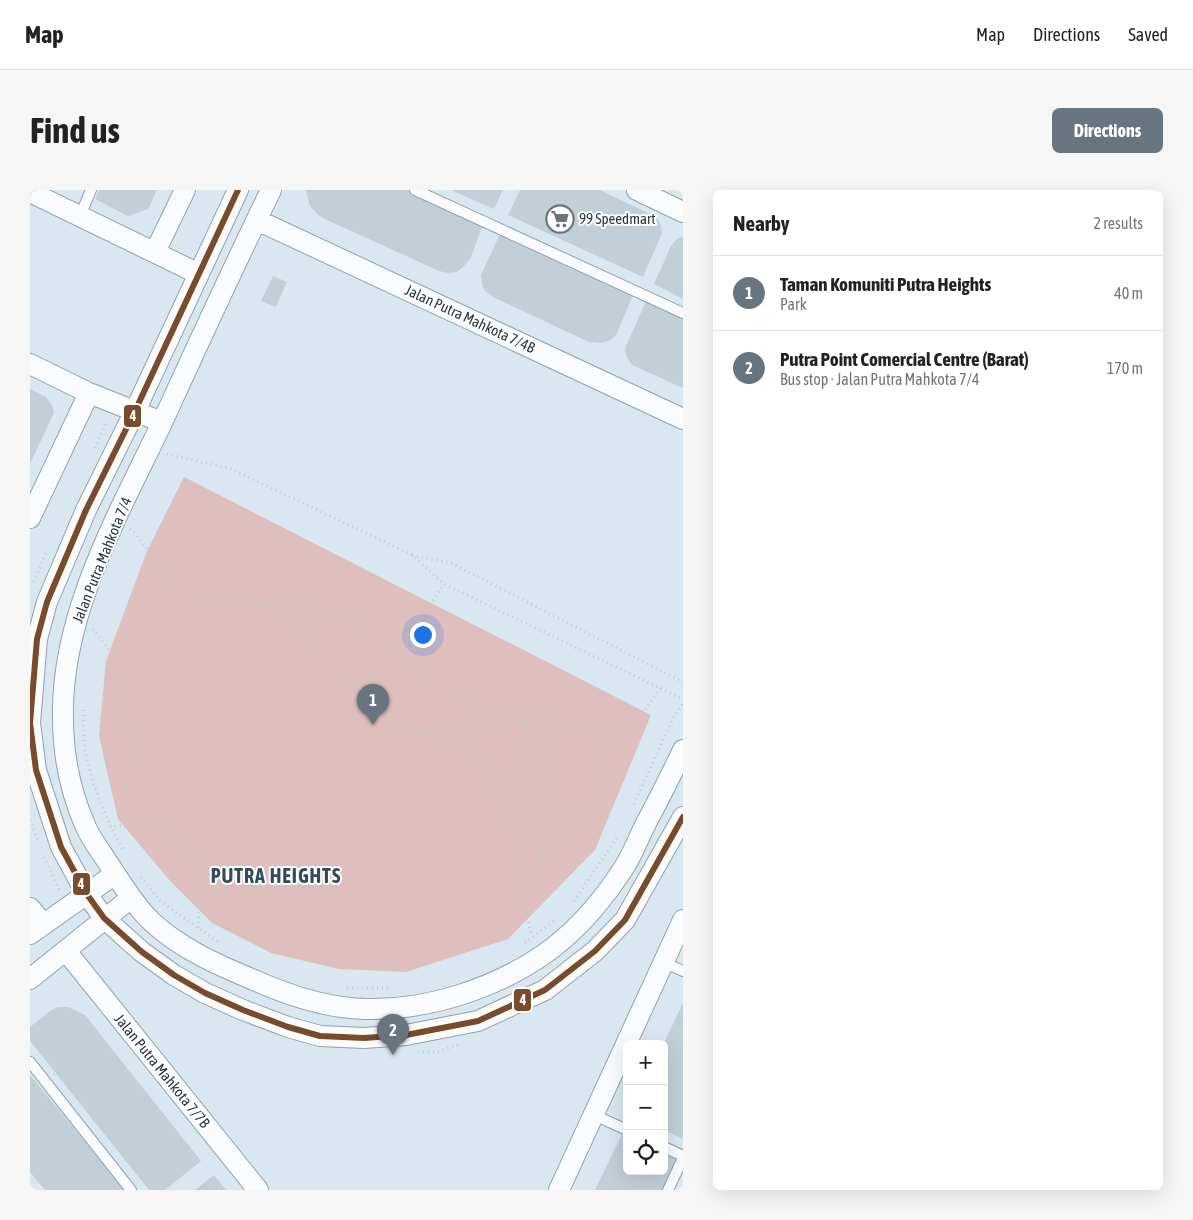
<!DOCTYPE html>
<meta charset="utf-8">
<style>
:root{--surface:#fff;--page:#f6f6f6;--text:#222;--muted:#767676;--line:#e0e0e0;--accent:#68757e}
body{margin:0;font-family:"Asap Condensed",sans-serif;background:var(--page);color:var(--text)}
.controls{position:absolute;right:15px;bottom:15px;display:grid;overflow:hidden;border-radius:8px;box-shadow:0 5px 20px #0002}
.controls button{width:45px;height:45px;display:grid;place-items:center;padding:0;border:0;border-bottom:1px solid var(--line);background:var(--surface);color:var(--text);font:25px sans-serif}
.you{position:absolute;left:392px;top:444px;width:18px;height:18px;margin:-12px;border:4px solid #fff;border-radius:50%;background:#1a73e8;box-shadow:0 0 0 8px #1a73e833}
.badge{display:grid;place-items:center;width:32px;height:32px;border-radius:50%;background:var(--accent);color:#fff;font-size:16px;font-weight:700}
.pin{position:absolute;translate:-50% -41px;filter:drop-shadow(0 1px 2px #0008)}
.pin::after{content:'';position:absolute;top:26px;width:18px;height:15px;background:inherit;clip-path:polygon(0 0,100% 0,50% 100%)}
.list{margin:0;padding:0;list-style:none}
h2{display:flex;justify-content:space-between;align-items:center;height:65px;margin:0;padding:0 20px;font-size:21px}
h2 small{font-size:16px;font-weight:400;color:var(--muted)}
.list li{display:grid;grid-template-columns:32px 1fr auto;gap:15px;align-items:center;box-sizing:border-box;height:75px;padding:0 20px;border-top:1px solid var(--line)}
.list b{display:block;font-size:19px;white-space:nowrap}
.list p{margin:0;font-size:16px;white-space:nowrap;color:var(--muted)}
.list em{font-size:16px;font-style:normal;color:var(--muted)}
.icon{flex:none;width:28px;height:28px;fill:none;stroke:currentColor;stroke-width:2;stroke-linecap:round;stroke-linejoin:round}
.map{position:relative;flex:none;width:653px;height:1000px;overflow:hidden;border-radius:8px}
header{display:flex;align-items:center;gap:30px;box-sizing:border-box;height:70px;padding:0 25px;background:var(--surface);border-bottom:1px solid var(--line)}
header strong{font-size:24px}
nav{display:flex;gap:28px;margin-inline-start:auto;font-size:18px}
.intro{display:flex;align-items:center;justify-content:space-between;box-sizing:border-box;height:120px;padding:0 30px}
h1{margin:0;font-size:35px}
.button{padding:12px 22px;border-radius:8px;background:var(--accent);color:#fff;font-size:18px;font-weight:700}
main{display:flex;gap:30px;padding:0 30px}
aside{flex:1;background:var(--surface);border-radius:8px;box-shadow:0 5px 20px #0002}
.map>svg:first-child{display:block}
.green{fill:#debfbd}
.building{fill:#c2cfd7}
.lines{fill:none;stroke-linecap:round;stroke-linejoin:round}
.service-casing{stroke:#95a1a9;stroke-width:12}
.minor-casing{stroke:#95a1a9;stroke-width:22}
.path{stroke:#c5c9cd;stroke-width:3;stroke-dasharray:1 4;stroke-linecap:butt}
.service{stroke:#f9fbfd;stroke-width:10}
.minor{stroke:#f9fbfd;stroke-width:20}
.bus-1-casing{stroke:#fff;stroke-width:10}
.bus-1{stroke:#7a4b2a;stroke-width:6}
.labels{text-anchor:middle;stroke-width:4;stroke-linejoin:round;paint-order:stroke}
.poi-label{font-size:15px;fill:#2b3740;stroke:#fff;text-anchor:start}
.street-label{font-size:15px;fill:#2b3740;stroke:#fff}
.district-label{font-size:20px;font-weight:bold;letter-spacing:1px;fill:#304c5f;stroke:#fff}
.line-badge{stroke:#fff;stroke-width:2}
.badge-label{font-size:14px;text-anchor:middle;font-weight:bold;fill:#fff}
</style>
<header>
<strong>Map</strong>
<nav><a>Map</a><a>Directions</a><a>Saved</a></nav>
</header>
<div class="intro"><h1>Find us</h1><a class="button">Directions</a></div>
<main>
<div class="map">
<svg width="653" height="1000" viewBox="0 0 653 1000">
<rect width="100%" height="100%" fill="#d9e7f1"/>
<path class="green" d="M154,287L621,525L565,660L478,749L376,782L309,779L241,763L182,733L141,692L88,629L69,546L76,471L117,361Z"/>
<path class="building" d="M69,0H127L118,19L98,26L65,9Z
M276,0H381L453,35L440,69L434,76L427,82L418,83L409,81L297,30L288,25L280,16Z
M421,0H473L464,19Z
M490,0H570L626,27L631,35L632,43L613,87L478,25Z
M470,44L603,105L586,145L579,151L571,153L559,152L465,108L455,101L452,94L451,85Z
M653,46V109L624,94L641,56L647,49Z
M243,86L257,92L246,117L231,111Z
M617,109L653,126V198L602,175L598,169L595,162L596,156Z
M0,199L16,207L22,215L24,223L0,274Z
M653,813V949L634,940V853Z
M28,817H38L55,825L171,971L135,1000H119L0,851V837L20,821Z
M0,885L53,949L95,1000H15L0,982Z
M594,940L597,941V981H634V959L649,966L633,1000H565Z
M184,985L196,1000H165Z"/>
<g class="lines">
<g class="service-casing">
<path id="service" d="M385,0L653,123
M50,26L61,0
M633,772L653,781
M0,872L101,1000
M564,925L597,940
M634,957L653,966
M638,1000L653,968"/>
</g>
<g class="minor-casing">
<path id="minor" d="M208,0L105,221L56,320L17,412L7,449L0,533L6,580L31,657L56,703L74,728L112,762L144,785L175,803L213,820L258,837L290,846L334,848L376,845L448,831L515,800L565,761L595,730L653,627
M241,0C203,78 167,156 131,235C88,325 31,424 33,527C33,563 40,601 55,635C61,650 73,664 82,679C94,697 106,717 122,732C151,759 188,775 224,790C260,806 299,819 338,819C398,820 463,799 513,765C543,744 569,715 589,685C599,672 606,655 613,639C627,613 640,587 653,560
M607,0L653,22
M0,2L169,84
M227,30L653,229
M125,62L155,0
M0,174L59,203L132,232
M0,328L59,203
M0,718L13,734
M0,744L85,684
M36,761L228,1000
M0,789L101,708
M529,1000L653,730"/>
</g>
<path class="path" d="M65,258L76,233
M137,264L201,279L382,365L414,394L653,509
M100,339C106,343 110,350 115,356C131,374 146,395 168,405C181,411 196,411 210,412C244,415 283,413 316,428C348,442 375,464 402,486C418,499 436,514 456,523C494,538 558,514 574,565C578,577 581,592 578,603C569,643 502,648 497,705C495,719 499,733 502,747
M382,365L421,373L653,492
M4,392L16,363
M233,415C260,429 287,446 307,469C317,480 323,495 334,506C359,532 398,550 434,545C455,542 474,536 494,530
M63,439L94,479C101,495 87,504 89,519C91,535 110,547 109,563C108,569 103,575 101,581C97,590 92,607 93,618C94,623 99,631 104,633C108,635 114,633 119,634C132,636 147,644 155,654C169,669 168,717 169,739
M372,462L390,429L414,394
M53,520C54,533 53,547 55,559C61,593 77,632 94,661
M544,534C538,539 531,543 526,549C514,563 511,598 528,609C538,616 552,621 563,627
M441,544L479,624L500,691
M571,559L607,532L630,498
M604,614L644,526L653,514
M0,630L9,652
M80,637L104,633
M14,667L31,703
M511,669C511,659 512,637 509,629L482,592L486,550L497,530C500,561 498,597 523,620C530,627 539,632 547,639
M111,687L130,711L190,753
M544,711L588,646
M495,753L524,731
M317,798H359
M388,862H407L428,855"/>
<use href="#service" class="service"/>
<use href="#minor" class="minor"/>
<g class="bus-1-casing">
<path id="bus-1" d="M208,0L105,221L56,320L17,412L7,449L0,533L6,580L31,657L56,703L74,728L112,762L144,785L175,803L213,820L258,837L290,846L334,848L376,845L448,831L515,800L565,761L595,730L653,627"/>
</g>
<use href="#bus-1" class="bus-1"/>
</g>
<defs>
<g id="supermarket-ring" transform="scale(1.4375)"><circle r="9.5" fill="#fff" stroke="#68757e" stroke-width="1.5"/><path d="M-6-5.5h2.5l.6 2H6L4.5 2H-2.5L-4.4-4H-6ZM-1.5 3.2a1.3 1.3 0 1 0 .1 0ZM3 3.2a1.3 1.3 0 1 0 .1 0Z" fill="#68757e"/></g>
</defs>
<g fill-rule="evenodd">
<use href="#supermarket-ring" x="530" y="29"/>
</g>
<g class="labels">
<g class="poi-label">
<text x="549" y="34">99 Speedmart</text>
</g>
<g class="street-label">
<text transform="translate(440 129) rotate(25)" y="5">Jalan Putra Mahkota 7/4B</text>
<text transform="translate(72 370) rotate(-68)" y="5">Jalan Putra Mahkota 7/4</text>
<text transform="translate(132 881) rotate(51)" y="5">Jalan Putra Mahkota 7/7B</text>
</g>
<g class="district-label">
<text x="246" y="693">PUTRA HEIGHTS</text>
</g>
</g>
<g class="line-badge">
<rect x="93" y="214" width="19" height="24" rx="5" fill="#7a4b2a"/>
<rect x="42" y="682" width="19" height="24" rx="5" fill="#7a4b2a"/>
<rect x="483" y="798" width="19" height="24" rx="5" fill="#7a4b2a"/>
</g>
<g class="badge-label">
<text x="103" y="231">4</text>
<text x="51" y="699">4</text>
<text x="493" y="815">4</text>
</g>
</svg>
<div class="controls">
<button>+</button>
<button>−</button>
<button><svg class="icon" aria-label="locate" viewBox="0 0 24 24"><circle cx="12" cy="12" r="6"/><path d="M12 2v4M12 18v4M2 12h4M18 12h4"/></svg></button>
</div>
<div class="you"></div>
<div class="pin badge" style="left:343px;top:535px">1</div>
<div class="pin badge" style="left:363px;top:865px">2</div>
</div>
<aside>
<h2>Nearby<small>2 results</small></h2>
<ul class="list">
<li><span class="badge">1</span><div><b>Taman Komuniti Putra Heights</b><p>Park</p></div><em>40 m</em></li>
<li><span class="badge">2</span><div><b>Putra Point Comercial Centre (Barat)</b><p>Bus stop · Jalan Putra Mahkota 7/4</p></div><em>170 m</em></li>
</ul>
</aside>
</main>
